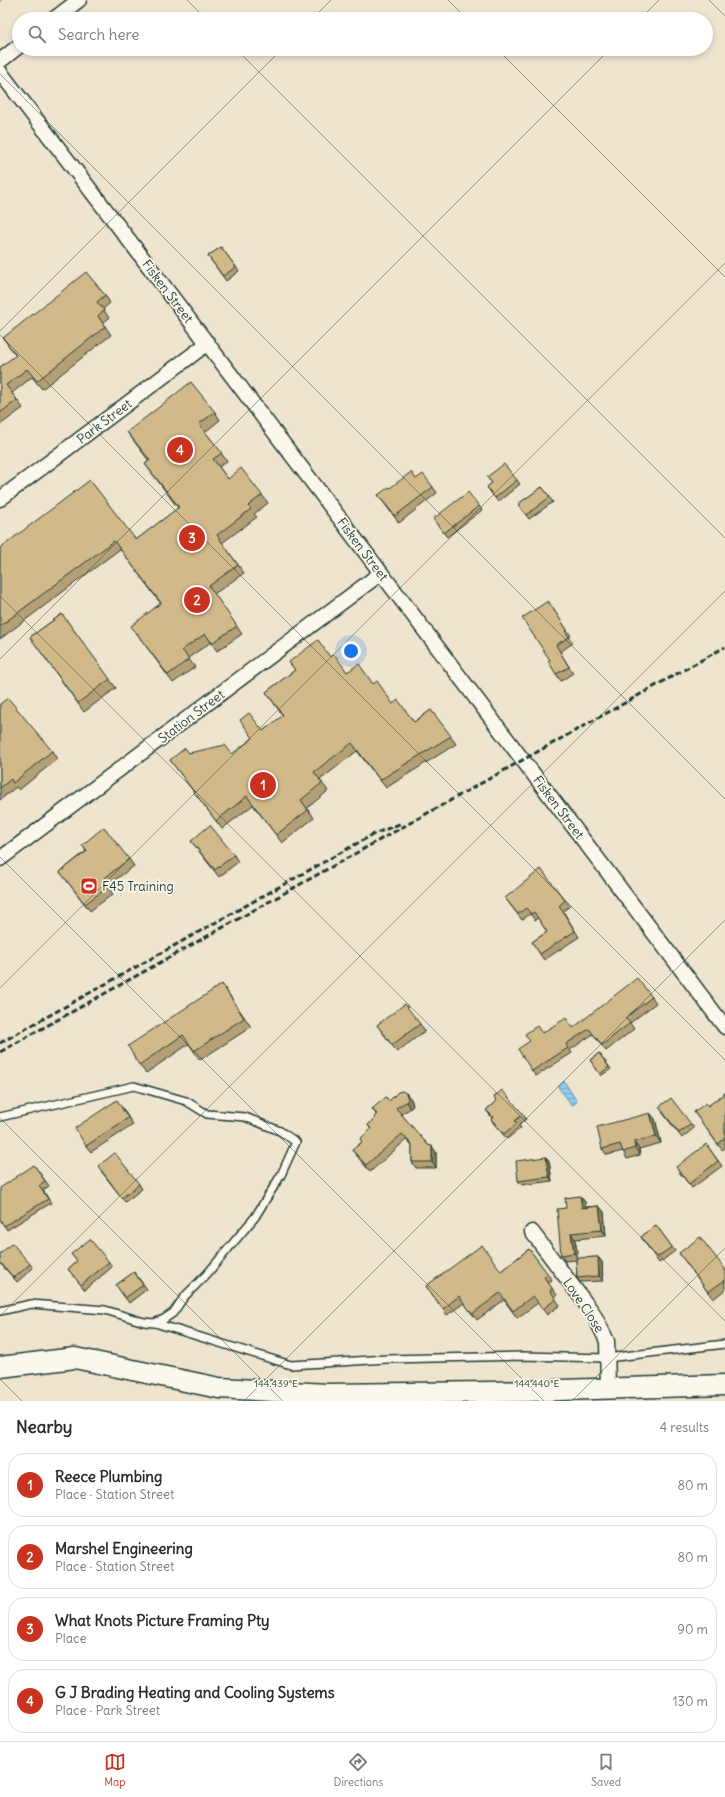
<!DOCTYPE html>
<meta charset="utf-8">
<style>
:root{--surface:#fff;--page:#f7f7f7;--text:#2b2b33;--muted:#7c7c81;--line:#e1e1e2;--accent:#c8321e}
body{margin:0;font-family:Delius,sans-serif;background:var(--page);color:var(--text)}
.you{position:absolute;left:351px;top:651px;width:14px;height:14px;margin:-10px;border:3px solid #fff;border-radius:50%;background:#1a73e8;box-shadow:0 0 0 6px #1a73e833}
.badge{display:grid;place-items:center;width:26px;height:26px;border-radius:50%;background:var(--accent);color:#fff;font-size:13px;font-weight:700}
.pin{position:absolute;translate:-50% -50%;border:2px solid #fff;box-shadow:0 1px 4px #0006}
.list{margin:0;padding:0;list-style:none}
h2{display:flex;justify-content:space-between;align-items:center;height:52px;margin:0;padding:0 16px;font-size:17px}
h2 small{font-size:13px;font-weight:400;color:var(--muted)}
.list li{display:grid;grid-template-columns:26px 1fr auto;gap:12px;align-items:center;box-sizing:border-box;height:64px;margin:0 8px 8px;padding:0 8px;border:1px solid var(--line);border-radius:16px}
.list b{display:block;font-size:15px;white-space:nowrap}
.list p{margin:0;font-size:13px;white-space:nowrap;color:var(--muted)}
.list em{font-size:13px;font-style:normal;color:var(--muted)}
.icon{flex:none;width:22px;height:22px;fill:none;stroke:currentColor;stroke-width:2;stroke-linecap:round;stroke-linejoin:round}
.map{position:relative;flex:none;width:725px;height:1401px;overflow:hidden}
.search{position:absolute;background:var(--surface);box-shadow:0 2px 6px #0003;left:12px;right:12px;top:12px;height:44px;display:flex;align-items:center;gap:10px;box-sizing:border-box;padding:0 14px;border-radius:22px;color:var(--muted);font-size:15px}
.sheet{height:340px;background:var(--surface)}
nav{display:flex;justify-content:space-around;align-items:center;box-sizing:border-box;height:56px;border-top:1px solid var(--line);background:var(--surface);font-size:11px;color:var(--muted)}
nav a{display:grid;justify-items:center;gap:2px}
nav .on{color:var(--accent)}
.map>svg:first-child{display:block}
.water{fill:url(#water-rules);stroke:#6393a5}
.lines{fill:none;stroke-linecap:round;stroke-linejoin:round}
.lane-casing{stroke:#1f3d34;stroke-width:10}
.street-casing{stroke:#1f3d34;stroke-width:17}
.secondary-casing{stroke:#1f3d34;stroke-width:23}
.lane{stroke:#fbf7ec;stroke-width:7}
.street{stroke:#fbf7ec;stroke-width:14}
.secondary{stroke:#fbf7ec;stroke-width:20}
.rail{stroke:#1f3d34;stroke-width:3;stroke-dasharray:6 3;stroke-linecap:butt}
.wall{fill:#b59f76;stroke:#1f3d34}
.shaded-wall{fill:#938260;stroke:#1f3d34}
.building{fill:#d2b989;stroke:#1f3d34}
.ticks{fill:none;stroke:#1f3d34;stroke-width:1;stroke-opacity:0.45}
.labels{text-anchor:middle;stroke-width:3.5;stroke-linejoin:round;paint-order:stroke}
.street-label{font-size:13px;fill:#1f3d34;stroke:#fbf7ec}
.poi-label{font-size:13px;fill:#1f3d34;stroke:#fbf7ec;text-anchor:start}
.ticks-label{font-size:10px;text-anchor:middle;fill:#1f3d34;stroke:#fbf7ec;stroke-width:3.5;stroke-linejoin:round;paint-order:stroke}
</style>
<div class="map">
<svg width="725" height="1401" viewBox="0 0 725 1401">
<defs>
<pattern id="water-rules" width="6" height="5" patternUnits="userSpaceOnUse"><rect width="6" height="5" fill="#90ccf0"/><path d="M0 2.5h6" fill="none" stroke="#75a7c3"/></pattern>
</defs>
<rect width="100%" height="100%" fill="#efe4ce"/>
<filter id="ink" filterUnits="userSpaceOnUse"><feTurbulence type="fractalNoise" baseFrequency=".025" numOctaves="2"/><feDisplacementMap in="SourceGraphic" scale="8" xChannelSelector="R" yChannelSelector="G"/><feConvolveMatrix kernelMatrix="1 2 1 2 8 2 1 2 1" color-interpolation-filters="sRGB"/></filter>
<g filter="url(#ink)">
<path class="water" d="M564,1081L576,1100L577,1102L572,1105L558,1087Z"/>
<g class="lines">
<g class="lane-casing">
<path id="lane" d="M0,1117L134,1086L186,1101L207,1114L245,1117L280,1131L296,1142L281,1175L255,1217L207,1274L184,1297L173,1313L164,1319L154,1323L144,1322L105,1310L31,1304L0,1311
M155,1323L291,1365L387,1359L522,1356L607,1358L725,1344"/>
</g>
<g class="street-casing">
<path id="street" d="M54,19L79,0
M0,61L19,46
M0,72L138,252L725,1027
M0,499L208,343
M0,859L381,573
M532,1232L593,1313L607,1341L608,1389"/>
</g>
<g class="secondary-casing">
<path id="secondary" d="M0,1367L75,1358L219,1388L327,1394L491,1392L725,1385"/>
</g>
<use href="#lane" class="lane"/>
<use href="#street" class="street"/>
<use href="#secondary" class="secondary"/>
<path class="rail" d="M0,1043L374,834L402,823
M0,1052L725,647"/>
</g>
<path class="wall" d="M221,247L239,271L226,281L208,256Z
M105,295L110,303L103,309L109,318L103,323L111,335L42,389L32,377L12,393L23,408L0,425V367L16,356L3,338Z
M215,412L220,420L205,432L227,461L219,467L228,479L262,495L268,503L254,514L257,517L222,543L244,573L214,594L242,634L217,651L211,642L188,658L195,667L173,683L137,634L161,604L120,549L0,639V548L136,540L178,508L145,464L149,461L127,432Z
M487,477L517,480L520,484L498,502L487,487L492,483Z
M433,487L437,493L399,523L378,495L390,488Z
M542,487L553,502L529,519L518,504Z
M479,506L482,510L447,537L436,523Z
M548,601L571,636L569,637L573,643L560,652L573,673L561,681L556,674L550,660Z
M62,614L116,688L84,712L30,637Z
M330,657L347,672L373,684L393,704L414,722L431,710L456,744L386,788L357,751L320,780L328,791L307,808L314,818L282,843L253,805L222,829L170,760L189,753L232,754L283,716L266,692L295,670L289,662Z
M0,704L52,751L57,759L19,790L16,787L0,800Z
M191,841L234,855L238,862L219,877Z
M82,845L129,859L134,866L107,886L113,894L90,911L60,872L86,851Z
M505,898L565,900L570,906L563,911L579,937L544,960L532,942L547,932L538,918L535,920L530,914L522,920Z
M222,984L251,1027L200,1060L189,1044L146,1073L139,1065Z
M652,997L656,1003L630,1023L634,1029L606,1051L593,1034L570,1050L572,1053L536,1076L532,1071L542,1033L573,1028Z
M420,1024L425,1031L397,1052L377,1025Z
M599,1053L611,1069L601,1076L590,1060Z
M725,1093V1148L722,1150L694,1112L708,1106Z
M494,1097L523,1114L526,1119L519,1125L521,1128L507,1139L494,1124L491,1119L492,1118L486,1110L496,1101Z
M411,1099L413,1105L410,1109L401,1114L428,1145L436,1152V1168H416L412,1162V1146L406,1140L370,1172L357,1156L352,1150L362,1142L371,1130L368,1125L375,1119L376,1114L372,1109L389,1101Z
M122,1107L133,1125L91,1152L86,1146Z
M662,1112L691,1124L694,1128L682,1138Z
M650,1113L655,1119L661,1143L639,1149L640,1155L627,1159L623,1151L607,1155L602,1149Z
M706,1144L722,1166L692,1188L679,1172Z
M546,1157L549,1161L552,1181L522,1185L518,1181Z
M34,1165L49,1186L43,1190L51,1203L7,1230L0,1219Z
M101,1171L139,1184L142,1189L125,1202Z
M580,1196L585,1202V1207L599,1206L604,1212L606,1236L575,1239L578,1258L598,1257L602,1262L603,1281L580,1282L577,1278L576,1260L565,1261L561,1255L566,1208Z
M656,1225L675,1251L659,1263L641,1237Z
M529,1249L552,1280L548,1283L557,1295L554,1297L560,1305L547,1315L538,1303L517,1318L504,1300L477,1320L464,1303L447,1315L426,1286L501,1271Z
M679,1253L725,1269V1290L713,1299Z
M0,1254L30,1264L33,1268L17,1282L0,1263Z
M71,1254L109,1262L112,1267L85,1290L68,1269L77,1261Z
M134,1272L147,1289L129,1303L116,1285Z"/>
<path class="shaded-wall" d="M406,1093L411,1099L413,1105L410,1109L406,1102Z
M650,1113L655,1119L661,1143L656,1136Z
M634,1142L639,1149L640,1155L635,1148Z
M432,1146L436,1152V1168L432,1162Z
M546,1157L549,1161L552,1181L549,1177Z
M580,1196L585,1202L586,1214L582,1208Z
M599,1206L604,1212L606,1236L602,1230Z
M571,1233L575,1239L578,1259L574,1253Z
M598,1257L602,1262L603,1281L599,1276Z"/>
<path class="building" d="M221,247L236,267L223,276L208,256Z
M86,272L105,295L97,302L104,310L98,316L105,327L37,381L27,369L6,385L17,400L0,413V367L16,355L3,338Z
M191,382L215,412L199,424L222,453L213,459L228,479L241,468L262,495L248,506L251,509L217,535L238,565L209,586L237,626L212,643L205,634L182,650L189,659L168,675L131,626L161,603L114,541L0,626V548L90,480L136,540L179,507L145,464L150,460L127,432Z
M504,464L517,480L495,498L487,487L492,483L487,477Z
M411,472L416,479L423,474L433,487L395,516L378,495L389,487L390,488Z
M542,487L550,497L526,515L518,504Z
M468,492L479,506L444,533L433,519Z
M548,601L567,630L565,631L569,637L556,645L569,667L556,674L548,661L550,660L522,618Z
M62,614L110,679L78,703L30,637Z
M318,640L330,657L334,654L347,672L359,664L373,684L377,681L393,704L398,700L414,722L431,710L451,736L380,780L352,743L314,772L322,783L301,800L308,810L276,835L247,796L216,821L170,760L185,748L189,753L225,745L232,754L253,738L240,720L249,713L263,731L283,715L266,692L295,670L289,662Z
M8,698L52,751L13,783L11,779L0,788V704Z
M210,825L234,855L215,870L191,841Z
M104,827L129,859L102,880L108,887L85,904L60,872L87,851L82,845Z
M541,869L565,900L559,906L575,931L540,954L532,942L547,932L534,912L531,914L526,908L518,914L505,898Z
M637,978L652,997L625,1018L630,1023L602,1045L589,1029L566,1044L568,1048L532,1071L518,1049L530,1041L525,1034L537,1026L542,1033L566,1018L573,1028Z
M222,984L244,1018L194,1051L183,1035L139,1065L128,1046Z
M405,1004L420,1024L392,1045L377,1025Z
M599,1053L609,1067L600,1074L590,1060Z
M502,1090L523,1114L515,1121L517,1123L504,1134L491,1119L493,1117L486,1110L497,1101L494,1097Z
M402,1091L406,1093L408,1099L406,1102L396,1108L428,1145L432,1146V1162H412V1145L402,1134L366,1165L352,1150L362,1142L360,1139L371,1129L368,1125L375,1119L374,1117L377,1114L372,1109L386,1097L389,1101L398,1092Z
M725,1093V1138L718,1144L694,1112L706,1103L708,1106Z
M671,1098L691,1124L679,1133L659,1107Z
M117,1100L128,1118L86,1146L75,1128Z
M650,1113L656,1136L634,1142L635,1148L623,1152L620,1144L602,1149L597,1127Z
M706,1144L718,1161L689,1184L676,1167Z
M115,1153L139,1184L122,1198L98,1166Z
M546,1157L549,1177L518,1181L516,1161Z
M34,1165L45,1181L39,1186L48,1199L4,1226L0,1219V1188Z
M580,1196L582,1208L599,1206L602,1230L571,1233L574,1253L561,1255L557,1209L566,1208L565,1198Z
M656,1225L672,1247L656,1258L641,1237Z
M700,1237L725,1269V1280L708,1292L679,1253Z
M90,1239L109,1262L81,1285L68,1269L77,1261L71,1254Z
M12,1243L30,1264L14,1278L0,1262V1254Z
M482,1245L501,1271L529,1249L548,1274L544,1277L552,1288L550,1291L556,1299L543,1309L533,1296L513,1311L500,1293L472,1314L459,1296L443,1309L426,1286Z
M598,1257L599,1276L577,1278L576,1258Z
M134,1272L143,1285L125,1298L116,1285Z"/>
</g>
<path class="ticks" d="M187,0L206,19M448,0L467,19M709,0L725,16M0,2L2,0M312,19L331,0M640,19L659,0M236,49L725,538M497,49L725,277M0,74L725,799M0,331L282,49M0,335L725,1060M0,596L725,1321M0,659L610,49M0,857L544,1401M0,988L725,263M0,1118L283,1401M0,1316L725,591M0,1379L22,1401M244,1401L725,920M572,1401L725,1248"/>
<defs>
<g id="stadium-square" transform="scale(0.9)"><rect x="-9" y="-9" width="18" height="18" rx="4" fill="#c8321e" stroke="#fbf7ec"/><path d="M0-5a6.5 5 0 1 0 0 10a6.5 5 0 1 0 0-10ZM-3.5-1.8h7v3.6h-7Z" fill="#fff"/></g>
</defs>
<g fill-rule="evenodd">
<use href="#stadium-square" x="89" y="886"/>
</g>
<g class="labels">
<g class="street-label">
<text transform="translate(168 291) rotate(53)" y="5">Fisken Street</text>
<text transform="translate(104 421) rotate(-37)" y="5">Park Street</text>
<text transform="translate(363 549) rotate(53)" y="5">Fisken Street</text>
<text transform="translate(191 716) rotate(-37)" y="5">Station Street</text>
<text transform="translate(559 807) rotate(53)" y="5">Fisken Street</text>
<text transform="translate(584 1305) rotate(56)" y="5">Love Close</text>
</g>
<g class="poi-label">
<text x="102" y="891">F45 Training</text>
</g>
</g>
<g class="ticks-label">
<text x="276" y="1387">144.439°E</text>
<text x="537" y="1387">144.440°E</text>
</g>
</svg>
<div class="you"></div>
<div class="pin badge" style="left:263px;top:785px">1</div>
<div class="pin badge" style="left:197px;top:600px">2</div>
<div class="pin badge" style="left:192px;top:538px">3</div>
<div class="pin badge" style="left:180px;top:450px">4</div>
<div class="search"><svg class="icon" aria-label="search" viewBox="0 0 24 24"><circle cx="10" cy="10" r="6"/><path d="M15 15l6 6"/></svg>Search here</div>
</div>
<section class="sheet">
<h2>Nearby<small>4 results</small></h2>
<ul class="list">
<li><span class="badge">1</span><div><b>Reece Plumbing</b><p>Place · Station Street</p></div><em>80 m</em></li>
<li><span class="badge">2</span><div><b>Marshel Engineering</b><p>Place · Station Street</p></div><em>80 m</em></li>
<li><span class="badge">3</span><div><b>What Knots Picture Framing Pty</b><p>Place</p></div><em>90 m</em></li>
<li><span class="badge">4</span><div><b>G J Brading Heating and Cooling Systems</b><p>Place · Park Street</p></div><em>130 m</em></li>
</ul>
</section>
<nav>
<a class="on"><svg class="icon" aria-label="map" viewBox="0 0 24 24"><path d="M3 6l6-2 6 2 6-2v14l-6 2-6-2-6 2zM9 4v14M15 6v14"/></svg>Map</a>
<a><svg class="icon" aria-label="directions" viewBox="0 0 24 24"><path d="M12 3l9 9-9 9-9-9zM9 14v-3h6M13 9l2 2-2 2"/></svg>Directions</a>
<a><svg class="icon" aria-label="saved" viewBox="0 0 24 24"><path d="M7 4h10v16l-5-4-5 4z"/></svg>Saved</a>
</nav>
